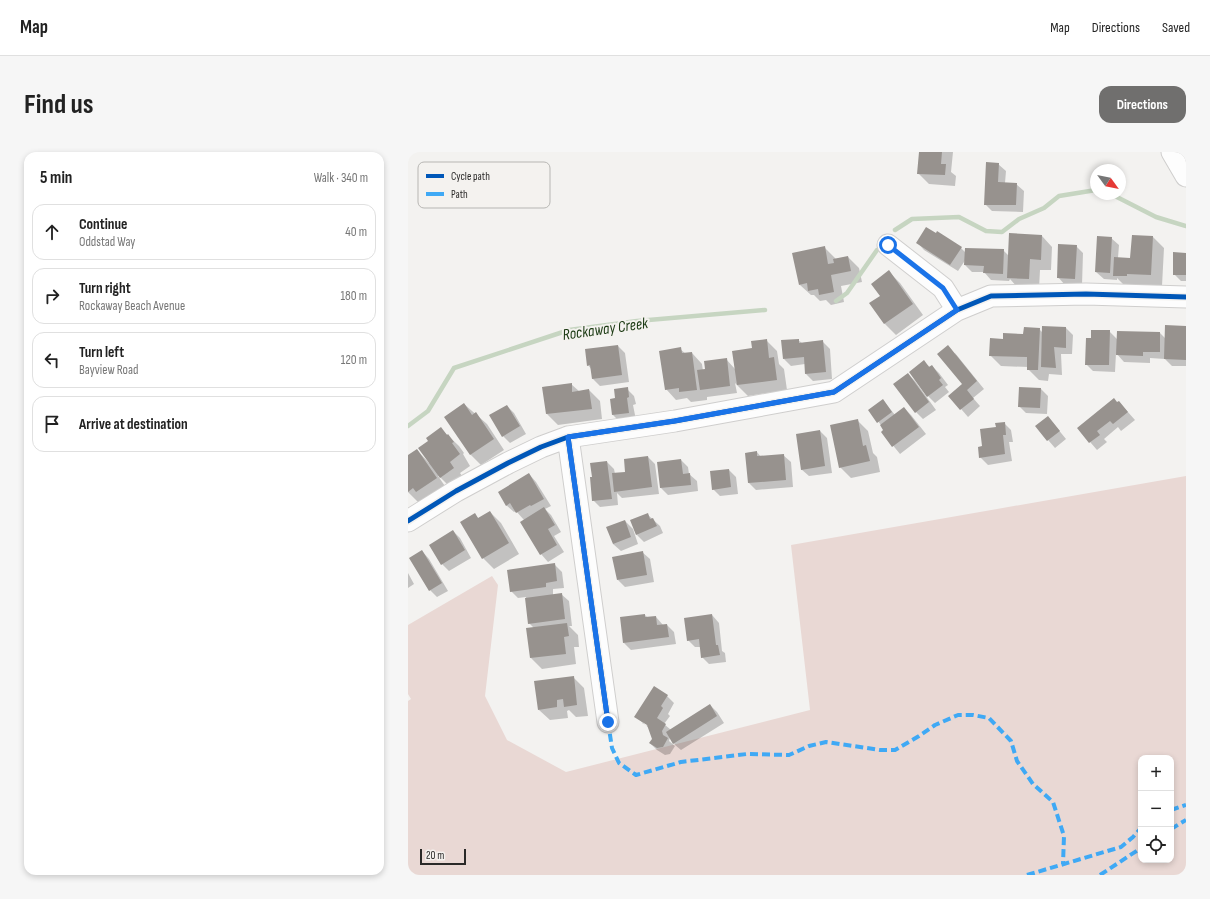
<!DOCTYPE html>
<meta charset="utf-8">
<style>
:root{--surface:#fff;--page:#f6f6f6;--text:#222;--muted:#767676;--line:#e0e0e0;--accent:#706f6e}
body{margin:0;font-family:"Sofia Sans Condensed",sans-serif;background:var(--page);color:var(--text)}
.controls{position:absolute;right:12px;bottom:12px;display:grid;overflow:hidden;border-radius:8px;box-shadow:0 2px 6px #0003}
.controls button{width:36px;height:36px;display:grid;place-items:center;padding:0;border:0;border-bottom:1px solid var(--line);background:var(--surface);color:var(--text);font:20px sans-serif}
.compass{position:absolute;left:682px;top:12px;width:36px;height:36px;border-radius:50%;background:var(--surface);box-shadow:0 2px 6px #0003;rotate:123deg}
.scale{position:absolute;left:12px;bottom:10px;width:46px;box-sizing:border-box;padding-left:4px;border:2px solid #2a2928;border-top:0;font-size:11px;line-height:14px;white-space:nowrap;color:#2a2928;-webkit-text-stroke:3px #f4f2ef;paint-order:stroke}
.stop{position:absolute;width:12px;height:12px;margin:-9px;border:3px solid #1a73e8;border-radius:50%;background:#fff}
.stop.end{background:#1a73e8;border-color:#fff;box-shadow:0 1px 4px #0008}
.list{margin:0;padding:0;list-style:none}
h2{display:flex;justify-content:space-between;align-items:center;height:52px;margin:0;padding:0 16px;font-size:17px}
h2 small{font-size:13px;font-weight:400;color:var(--muted)}
.list li{display:grid;grid-template-columns:26px 1fr auto;gap:12px;align-items:center;box-sizing:border-box;height:56px;margin:0 8px 8px;padding:0 8px;border:1px solid var(--line);border-radius:12px}
.list b{display:block;font-size:15px;white-space:nowrap}
.list p{margin:0;font-size:13px;white-space:nowrap;color:var(--muted)}
.list em{font-size:13px;font-style:normal;color:var(--muted)}
.icon{flex:none;width:22px;height:22px;fill:none;stroke:currentColor;stroke-width:2;stroke-linecap:round;stroke-linejoin:round}
.map{position:relative;flex:none;width:778px;height:723px;overflow:hidden;border-radius:12px}
header{display:flex;align-items:center;gap:24px;box-sizing:border-box;height:56px;padding:0 20px;background:var(--surface);border-bottom:1px solid var(--line)}
header strong{font-size:19px}
nav{display:flex;gap:22px;margin-inline-start:auto;font-size:14px}
.intro{display:flex;align-items:center;justify-content:space-between;box-sizing:border-box;height:96px;padding:0 24px}
h1{margin:0;font-size:28px}
.button{padding:10px 18px;border-radius:12px;background:var(--accent);color:#fff;font-size:14px;font-weight:700}
main{display:flex;gap:24px;padding:0 24px}
aside{flex:1;background:var(--surface);border-radius:12px;box-shadow:0 2px 6px #0003}
.map>svg:first-child{display:block}
.green{fill:#e9d8d4;fill-rule:evenodd}
.shadow{fill:#0003;fill-rule:evenodd}
.lines{fill:none;stroke-linecap:round;stroke-linejoin:round}
.stream{stroke:#c6d5c1;stroke-width:4.5}
.building{fill:#97928e}
.minor-casing{stroke:#cfcecd;stroke-width:23}
.minor{stroke:#fdfdfd;stroke-width:21}
.quiet{stroke:#3fa9f5;stroke-width:4;stroke-dasharray:8 4;stroke-linecap:butt}
.cycleway-casing{stroke:#f4f2ef;stroke-width:8}
.cycleway{stroke:#0057b8;stroke-width:5}
.route{stroke:#1a73e8;stroke-width:5}
.labels{text-anchor:middle;stroke-width:4;stroke-linejoin:round;paint-order:stroke}
.water-label{font-size:16px;font-style:italic;fill:#1b3a13;stroke:#f4f2ef}
.key{fill:#f4f2ef;stroke:#b7b6b3;stroke-width:1}
.key-label{font-size:11px;fill:#2a2928}
</style>
<header>
<strong>Map</strong>
<nav><a>Map</a><a>Directions</a><a>Saved</a></nav>
</header>
<div class="intro"><h1>Find us</h1><a class="button">Directions</a></div>
<main>
<aside>
<h2>5 min<small>Walk · 340 m</small></h2>
<ul class="list">
<li><svg class="icon" aria-label="ahead" viewBox="0 0 24 24"><path d="M12 20V5M6 11l6-6 6 6"/></svg><div><b>Continue</b><p>Oddstad Way</p></div><em>40 m</em></li>
<li><svg class="icon" aria-label="right" viewBox="0 0 24 24"><path d="M7 20v-9h11M14 6l5 5-5 5"/></svg><div><b>Turn right</b><p>Rockaway Beach Avenue</p></div><em>180 m</em></li>
<li><svg class="icon" aria-label="left" viewBox="0 0 24 24"><path d="M17 20v-9H6M10 6l-5 5 5 5"/></svg><div><b>Turn left</b><p>Bayview Road</p></div><em>120 m</em></li>
<li><svg class="icon" aria-label="arrive" viewBox="0 0 24 24"><path d="M6 21V4h12l-3 4 3 4H6"/></svg><div><b>Arrive at destination</b></div></li>
</ul>
</aside>
<div class="map">
<svg width="778" height="723" viewBox="0 0 778 723">
<rect width="100%" height="100%" fill="#f3f2f0"/>
<path class="green" d="M778,324V723H0V549L3,547L0,542V473L84,424L90,433L77,544L99,588L158,620L402,558L383,393ZM733,606H763V708H733Z"/>
<path class="shadow" d="M512,0H545L543,20L548,24L547,34L521,32L510,21Z
M590,12L598,19L597,31L608,32L616,39L615,60L584,59L577,52Z
M634,84L644,95L643,118H632L631,137H611L602,127L601,129L583,128L576,120H564L557,113L558,107L550,119L516,98L509,90L553,96L558,101L595,98L601,104Z
M745,85L756,96L754,134L729,133V135L717,134L709,126V128L696,127L688,120L703,86L711,93L710,106L723,107Z
M668,94L675,101L674,133H657L650,125Z
M416,95L428,107L440,105L451,116L454,130L433,134L436,150L423,153L418,148L412,149L406,143H403L392,133Z
M778,102V129H773L766,122Z
M481,120L492,131L515,163L488,183L477,172L463,152L473,144Z
M635,175L658,176L665,183L664,202H653L654,223L641,222L640,229L631,228L620,217V215L593,214L582,203L596,188L616,183L631,177L635,181Z
M778,175V214H764L757,207L742,206V211L716,210L708,201L707,220L685,219L678,212L701,179L710,188L752,181L758,187Z
M358,188L369,199L371,212L376,217L379,238L340,244L327,231L329,241L299,245V248L283,250L279,246L268,248L258,237L272,197L278,202L284,201L294,212L295,219L318,207L327,217L345,197Z
M390,188L394,191L414,189L422,197L424,227L405,229L398,222L397,212L383,214L376,207Z
M210,194L217,201L221,230L192,234L185,227L184,218L180,213Z
M547,201L576,237L565,246L572,254L560,265L542,244L555,232Z
M516,210L522,215L524,214L531,221L540,233L537,235L541,240L527,251L520,244Z
M500,222L507,229L528,258L515,267L508,260Z
M163,232L172,240L181,238L192,249L194,267L150,273L139,262L135,235Z
M219,237L226,244L228,252L225,253L228,268L212,270L205,263L208,247Z
M633,237L640,244L639,262L618,261L611,254Z
M475,248L487,263L496,256L503,263L518,282L492,302L474,280L477,278L461,258Z
M711,250L727,268L713,279L710,275L696,287L699,290L689,298L670,276Z
M56,252L79,272L96,298L73,313L62,302Z
M99,254L106,261L118,282L102,291L95,284Z
M640,265L658,287L647,296L628,274Z
M449,268L460,279L465,301L469,305L472,320L443,326L432,315Z
M596,271L603,278L605,290H601L604,309L580,313L572,305L575,295Z
M33,277L51,294L56,301L55,302L62,314L52,321L56,327L43,336L30,323V324L39,337L11,351L0,340V305L9,298L21,311V289Z
M412,279L419,286L424,321L401,324L393,317Z
M349,300L353,305L375,303L383,310L385,335L348,338L341,331L338,301Z
M240,305L247,312L251,342L214,346L209,341L210,353L192,355L185,348V326L199,310L206,317L207,322L218,321Z
M273,308L280,315L281,322L289,329L290,339L260,343L253,336L250,311Z
M321,318L328,325L330,342L312,344L305,337Z
M121,322L128,330L143,354L137,357L143,363L153,380L146,384L156,400L140,410L133,402L114,370L116,368L108,359L106,360L98,353Z
M82,360L93,371L111,402L86,417L75,406L67,363L71,367Z
M239,362L252,374L255,381L236,390L229,383Z
M217,369L225,377L230,392L213,399L205,392Z
M45,379L52,386L63,406L41,419L34,412Z
M14,399L21,407L40,439L29,445L22,438Z
M234,400L242,407L246,430L217,435L210,428Z
M147,413L154,420L156,436L145,437V443L153,442L161,449L164,474H161L170,483L171,495H166L168,512L134,517L123,506L126,476L121,471L118,445L110,446L103,439Z
M0,421L6,432L0,436Z
M237,463L240,466L248,465L255,473H259L266,480L268,492L223,498L216,491Z
M304,463L311,471L314,499L317,501L318,510L301,512L294,505L293,495H287L280,488Z
M165,525L176,536L180,564L168,565L161,558L159,559L160,566L142,568L131,558Z
M259,544L266,551L260,562L262,564L256,572L263,578L302,553L309,560L316,571L273,598L267,593L262,585L261,589L267,594L262,602L257,603L249,598L242,591L245,587L241,576L228,565ZM234,569L244,575L243,576L234,571Z"/>
<g class="lines">
<path class="stream" d="M703,42L748,65L778,74
M487,78L504,67L551,65L578,79L594,80L611,67L636,56L651,44L688,38
M428,149L439,141L469,98
M0,274L20,259L46,216L161,178L229,169L357,158"/>
</g>
<path class="building" d="M511,0H534L533,12H538L537,23L509,22Z
M578,10L591,11L590,30L609,31L608,53H576Z
M518,75L528,81L529,79L554,95L542,113L508,91Z
M601,81L634,83L633,108L622,107L621,127L599,126Z
M724,83L745,84L743,123L719,122V124H705L706,105L722,106Z
M689,84L704,85L702,121L687,120Z
M650,92L669,93L667,127L649,126Z
M417,94L420,112L426,111L425,107L440,104L443,119L423,123L426,140L411,143L410,137L400,139L399,131L391,133L384,101Z
M557,96L596,97L595,122L575,121L576,114L556,113Z
M765,100L778,101V123H765Z
M481,118L505,152L476,172L461,151L472,144L463,132Z
M757,173L778,174V208L756,207Z
M634,174L658,175V196L646,195L648,216L633,215Z
M616,175L632,176L630,218H619V205L581,204L582,186L595,187V181L615,182Z
M683,178H702L701,213H677L678,186H683Z
M709,179L752,180V200H735V204L708,203Z
M359,187L361,206L366,205L369,228L329,233L324,199L344,196L343,189Z
M391,187V191L415,188L418,220L397,222L396,205L375,207L373,188Z
M210,193L214,223L184,227L182,213L179,214L177,197Z
M540,193L569,229L559,238L566,247L552,258L540,244L554,232L529,202Z
M273,195L274,201L284,200L289,238L271,240V236L257,238L251,199Z
M319,206L322,234L292,238L289,218L297,217L296,209Z
M516,208L521,215L524,213L533,226L531,228L535,233L519,245L501,220Z
M500,221L521,250L507,261L485,232Z
M164,231V240L181,237L184,257L138,262L134,235Z
M220,235L221,245L219,246L221,261L204,263L202,247L207,246L206,237Z
M611,235L633,236L632,256L610,255Z
M706,246L709,250L711,249L720,260L705,272L702,269L689,279L692,283L681,291L669,276Z
M475,247L484,260L469,271L460,258Z
M56,251L64,263L68,260L86,287L62,303L36,265Z
M99,253L112,274L94,285L81,263Z
M496,255L511,275L484,295L473,280L475,278L472,273Z
M640,264L652,279L639,289L627,274Z
M450,267L455,294L458,293L462,309L431,316L422,273Z
M597,270L598,283H595L597,302L571,306L570,295L574,294L572,277L588,275L587,271Z
M33,275L39,283L40,282L46,290L44,291L52,302L42,310L46,316L32,326L10,296L20,289L18,286Z
M412,278L417,314L393,318L388,282Z
M9,297L29,326L8,340L5,336L0,340V303Z
M349,299V304L376,302L378,328L340,331L337,301Z
M240,304L244,335L206,340L204,321L217,320L216,307Z
M273,307L275,322L282,321L283,333L252,336L249,310Z
M199,309L204,347L184,349L182,325H184L182,311Z
M321,317L323,335L304,338L302,319Z
M121,321L136,347L123,354L122,353L108,361L102,351L98,354L90,340Z
M136,355L147,373L140,377L149,393L132,403L112,370Z
M82,359L101,391L74,407L52,370L67,361L70,366Z
M240,361L242,367L245,366L249,374L228,383L222,368Z
M217,368L223,385L205,392L198,375Z
M45,378L57,398L33,413L21,393Z
M14,398L34,431L21,439L1,406Z
M235,399L239,423L209,428L204,405Z
M147,411L149,429L138,431V435L102,440L99,418Z
M154,441L157,467L120,472L117,446Z
M237,462V465L248,464L249,473L259,472L261,485L215,491L212,465Z
M304,462L308,493H310L312,503L293,506L291,487L279,489L276,466Z
M159,471L161,484L156,485L158,502L122,506L118,476Z
M166,524L169,553L156,555L155,547L149,548V555L130,558L126,529Z
M246,534L260,543L253,554L255,556L249,566L258,572L254,579L255,583L260,586L255,595L249,596L241,591L244,587L239,573L226,565Z
M302,552L309,564L265,592L258,580Z"/>
<g class="lines">
<g class="minor-casing">
<path id="minor" d="M764,0L778,24
M480,93L535,136L549,158
M160,285L200,570
M0,369L48,339L100,311L133,295L160,285L267,269L426,240L549,158L583,144L678,142L778,145"/>
</g>
<use href="#minor" class="minor"/>
<path class="quiet" d="M200,570L204,596L211,611L228,623L273,610L339,602L381,603L401,594L418,590L472,598H487L511,584L527,573L550,563H565L581,566L603,589L609,609L625,632L645,650L656,684L655,712
M763,658L778,653
M763,677L778,668
M619,723L713,695L725,685L733,676
M692,723L733,696"/>
<g class="cycleway-casing">
<path id="cycleway" d="M160,285L200,570
M0,369L48,339L100,311L133,295L160,285L267,269L426,240L549,158L583,144L678,142L778,145"/>
</g>
<use href="#cycleway" class="cycleway"/>
</g>
<g class="lines">
<path class="route" d="M200,570L160,285L266,269L426,240L549,158L535,136L480,93"/>
</g>
<g class="labels">
<g class="water-label">
<text transform="translate(197 176) rotate(-8)" y="6">Rockaway Creek</text>
</g>
</g>
<rect x="10" y="10" width="132" height="46" rx="6" class="key"/>
<rect x="18" y="22" width="18" height="4" fill="#0057b8"/>
<rect x="18" y="40" width="18" height="4" fill="#3fa9f5"/>
<g class="key-label">
<text x="43" y="28">Cycle path</text>
<text x="43" y="46">Path</text>
</g>
</svg>
<div class="controls">
<button>+</button>
<button>−</button>
<button><svg class="icon" aria-label="locate" viewBox="0 0 24 24"><circle cx="12" cy="12" r="6"/><path d="M12 2v4M12 18v4M2 12h4M18 12h4"/></svg></button>
</div>
<svg class="compass" viewBox="-18 -18 36 36"><path d="M0-13l5 13h-10z" fill="#e53935"/><path d="M0 13l5-13h-10z" fill="#767676"/></svg>
<div class="scale">20 m</div>
<div class="stop" style="left:480px;top:93px"></div>
<div class="stop end" style="left:200px;top:570px"></div>
</div>
</main>
